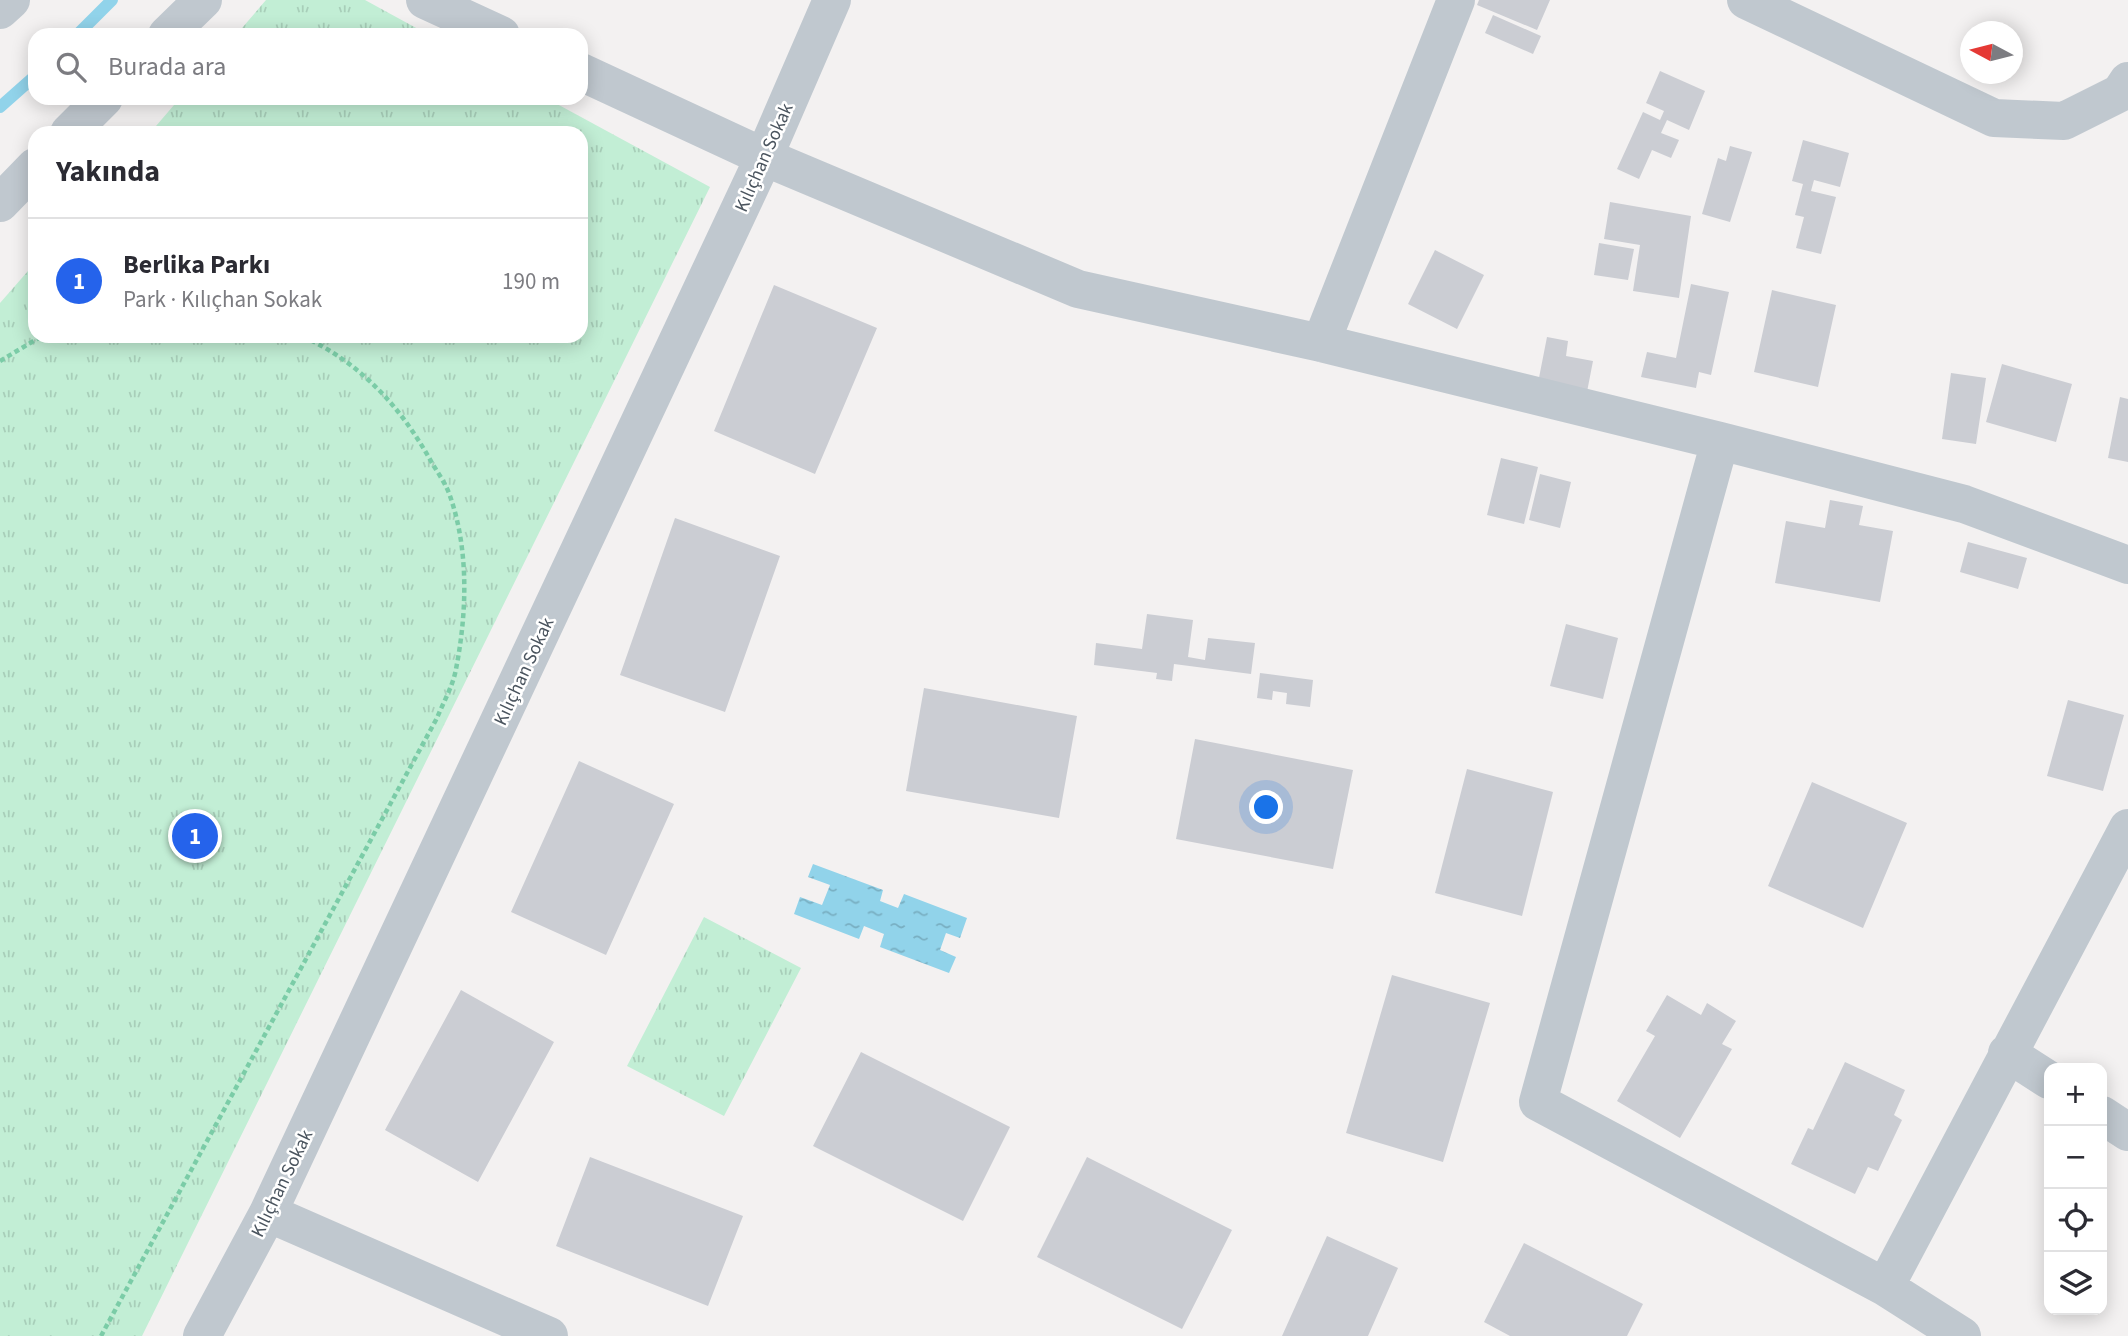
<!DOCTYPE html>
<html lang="tr">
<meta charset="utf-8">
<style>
:root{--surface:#fff;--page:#f2f2f3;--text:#2b2b33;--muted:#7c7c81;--line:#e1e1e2;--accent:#2563eb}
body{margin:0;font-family:"Source Sans 3",sans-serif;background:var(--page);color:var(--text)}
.controls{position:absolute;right:21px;bottom:21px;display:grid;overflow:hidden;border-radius:14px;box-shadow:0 4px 18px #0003}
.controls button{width:63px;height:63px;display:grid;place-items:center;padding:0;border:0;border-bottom:2px solid var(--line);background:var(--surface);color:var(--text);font:35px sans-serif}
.compass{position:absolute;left:1960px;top:21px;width:63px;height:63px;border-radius:50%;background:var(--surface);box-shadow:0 4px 18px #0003;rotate:277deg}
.you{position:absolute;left:1267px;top:808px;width:24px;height:24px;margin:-18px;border:5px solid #fff;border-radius:50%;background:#1a73e8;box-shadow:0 0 0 10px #1a73e833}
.badge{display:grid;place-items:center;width:46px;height:46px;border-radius:50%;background:var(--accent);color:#fff;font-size:23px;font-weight:700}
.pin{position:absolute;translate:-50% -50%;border:4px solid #fff;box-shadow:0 2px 7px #0006}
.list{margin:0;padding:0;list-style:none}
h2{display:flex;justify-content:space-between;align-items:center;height:91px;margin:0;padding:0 28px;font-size:30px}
h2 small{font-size:23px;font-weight:400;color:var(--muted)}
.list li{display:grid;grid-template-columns:46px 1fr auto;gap:21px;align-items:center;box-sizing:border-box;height:126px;padding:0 28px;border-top:2px solid var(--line)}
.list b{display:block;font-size:26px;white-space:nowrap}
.list p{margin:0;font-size:23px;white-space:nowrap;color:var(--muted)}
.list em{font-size:23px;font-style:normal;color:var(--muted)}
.icon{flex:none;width:38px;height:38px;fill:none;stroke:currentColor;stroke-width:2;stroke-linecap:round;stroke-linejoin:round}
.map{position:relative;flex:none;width:2128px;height:1336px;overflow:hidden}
.search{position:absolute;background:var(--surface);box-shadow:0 4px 18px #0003;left:28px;top:28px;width:560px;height:77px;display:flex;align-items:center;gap:18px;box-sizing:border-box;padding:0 24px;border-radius:21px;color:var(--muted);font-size:26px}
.panel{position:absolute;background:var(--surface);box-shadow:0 4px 18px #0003;left:28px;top:126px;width:560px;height:217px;border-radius:21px}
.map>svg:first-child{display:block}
.park{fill:url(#park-tufts)}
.water{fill:url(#water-ripples)}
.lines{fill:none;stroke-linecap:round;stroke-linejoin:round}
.stream{stroke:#91d3ea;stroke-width:12}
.building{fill:#cbcdd3}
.path{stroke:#7bcca7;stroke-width:4.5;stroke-dasharray:5 3.5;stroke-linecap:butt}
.minor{stroke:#c0c8cf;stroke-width:38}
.labels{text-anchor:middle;stroke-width:5;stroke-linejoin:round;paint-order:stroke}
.street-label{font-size:19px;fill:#4a545e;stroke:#fff}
</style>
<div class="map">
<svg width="2128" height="1336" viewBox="0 0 2128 1336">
<defs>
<pattern id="park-tufts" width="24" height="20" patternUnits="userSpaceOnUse" patternTransform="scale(1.75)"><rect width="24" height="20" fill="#c2eed5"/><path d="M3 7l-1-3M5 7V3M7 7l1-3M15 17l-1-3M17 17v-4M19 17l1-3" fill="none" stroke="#a8ceb9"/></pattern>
<pattern id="water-ripples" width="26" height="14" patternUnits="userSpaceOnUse" patternTransform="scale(1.75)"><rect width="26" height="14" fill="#91d3ea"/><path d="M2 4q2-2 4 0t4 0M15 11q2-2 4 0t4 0" fill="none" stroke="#78aec1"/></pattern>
</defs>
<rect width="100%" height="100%" fill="#f3f1f1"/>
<path class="park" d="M266,0H365L429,35H236Z
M180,98H546L710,187L142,1336H0V303L35,263V336H581V133H150Z
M704,917L801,968L724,1116L627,1066Z"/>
<path class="water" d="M813,864L883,890L880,901L898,908L904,894L967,918L960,938L946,933L940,950L956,957L949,973L880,947L884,934L864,926L859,939L794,914L800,897L822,905L830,885L808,877Z"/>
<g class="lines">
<path class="stream" d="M77,35L112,0
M0,107L35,76"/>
</g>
<path class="building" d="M1479,0H1550L1537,30L1477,5Z
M1493,15L1541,36L1533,54L1485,33Z
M1660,71L1705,91L1689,130L1667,120L1661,133L1679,140L1671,158L1652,150L1639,179L1617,169L1643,112L1660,120L1664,111L1646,103Z
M1803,140L1849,153L1840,187L1814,180L1811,191L1836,197L1821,254L1796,248L1804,217L1795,215L1803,184L1792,181Z
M1730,146L1752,152L1730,222L1702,214L1718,158L1726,161Z
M1610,202L1691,216L1679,298L1633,291L1640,245L1604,239Z
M1599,243L1634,249L1628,280L1594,275Z
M1435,250L1484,275L1457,329L1408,304Z
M1691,284L1729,292L1711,375L1699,372L1696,388L1641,377L1647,352L1676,358Z
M774,285L877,328L815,474L714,431Z
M1772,290L1836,305L1818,387L1754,372Z
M1547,337L1568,341L1566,356L1593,361L1586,397L1537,388Z
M2002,364L2072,384L2056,442L1986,422Z
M1951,373L1986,378L1976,444L1942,439Z
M2120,397L2128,399V462L2108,458Z
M1501,458L1538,467L1524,524L1487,515Z
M1540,474L1571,482L1560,528L1529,520Z
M1830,500L1863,506L1859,525L1893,531L1880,602L1775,583L1786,521L1825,528Z
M675,518L780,556L725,712L620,675Z
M1968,542L2027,558L2018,589L1960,572Z
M1147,614L1193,620L1188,657L1205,660L1208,638L1255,643L1251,674L1174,664L1172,681L1156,679L1157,673L1094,665L1096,643L1142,649Z
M1566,624L1618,638L1603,699L1550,686Z
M1260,673L1313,680L1310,707L1286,704L1287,693L1273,691L1272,700L1257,698Z
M924,688L1077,716L1059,818L906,791Z
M2068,700L2124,715L2103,791L2047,776Z
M1195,739L1353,770L1333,869L1176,839Z
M579,761L674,804L606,955L511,912Z
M1467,769L1553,792L1522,916L1435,893Z
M1812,782L1907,823L1863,928L1768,886Z
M1392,975L1490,1003L1443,1162L1346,1133Z
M461,990L554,1042L478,1182L385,1130Z
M1667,995L1701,1015L1707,1003L1736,1021L1722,1044L1732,1049L1680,1138L1617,1101L1655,1036L1646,1031Z
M861,1052L1010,1127L963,1221L813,1146Z
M1845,1062L1905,1090L1894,1115L1902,1120L1878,1171L1868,1167L1855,1194L1791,1164L1808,1128L1813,1130Z
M590,1157L743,1216L708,1306L556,1246Z
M1087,1157L1232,1230L1182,1329L1037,1257Z
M1327,1236L1398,1268L1368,1336H1282Z
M1524,1243L1643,1304L1627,1336H1510L1484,1322Z"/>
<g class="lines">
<path class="path" d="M0,361L42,336
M101,1336L437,718C443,703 453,686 456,669C467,613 469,550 450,496C446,484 438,473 432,463C401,407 361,363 302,336"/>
<path class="minor" d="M425,0L501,35
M1746,0L1994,118L2064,121L2120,93L2128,81
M0,10L11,0
M167,35L203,0
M581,72L764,157L1078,289L1321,343L1720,441L1964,504L2128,565
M69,133L104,98
M0,203L35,167
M1321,343L1456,0
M1720,441L1538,1102L1885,1287L1962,1336
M2007,1053L2049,1080
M2102,1115L2128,1132
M268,1213L549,1336
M1885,1287L2128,828
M202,1336L268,1213L764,157L832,0"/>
</g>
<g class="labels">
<g class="street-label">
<text transform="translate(763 157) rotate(-66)" y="7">Kılıçhan Sokak</text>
<text transform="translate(523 671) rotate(-65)" y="7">Kılıçhan Sokak</text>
<text transform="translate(281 1183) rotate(-64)" y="7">Kılıçhan Sokak</text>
</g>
</g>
</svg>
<div class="controls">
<button>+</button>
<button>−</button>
<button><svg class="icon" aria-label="locate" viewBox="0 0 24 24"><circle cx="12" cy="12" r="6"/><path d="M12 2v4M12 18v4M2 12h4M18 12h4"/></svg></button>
<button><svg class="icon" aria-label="layers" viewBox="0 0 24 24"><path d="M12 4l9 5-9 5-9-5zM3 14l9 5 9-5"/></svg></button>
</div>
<svg class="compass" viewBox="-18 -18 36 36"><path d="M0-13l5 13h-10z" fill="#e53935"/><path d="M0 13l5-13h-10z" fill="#7c7c81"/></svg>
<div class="you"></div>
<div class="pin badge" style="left:195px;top:836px">1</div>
<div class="search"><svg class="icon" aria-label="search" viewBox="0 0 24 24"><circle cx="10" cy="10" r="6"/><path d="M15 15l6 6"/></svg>Burada ara</div>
<section class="panel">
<h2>Yakında<small></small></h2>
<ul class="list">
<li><span class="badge">1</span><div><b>Berlika Parkı</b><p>Park · Kılıçhan Sokak</p></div><em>190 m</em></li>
</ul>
</section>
</div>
